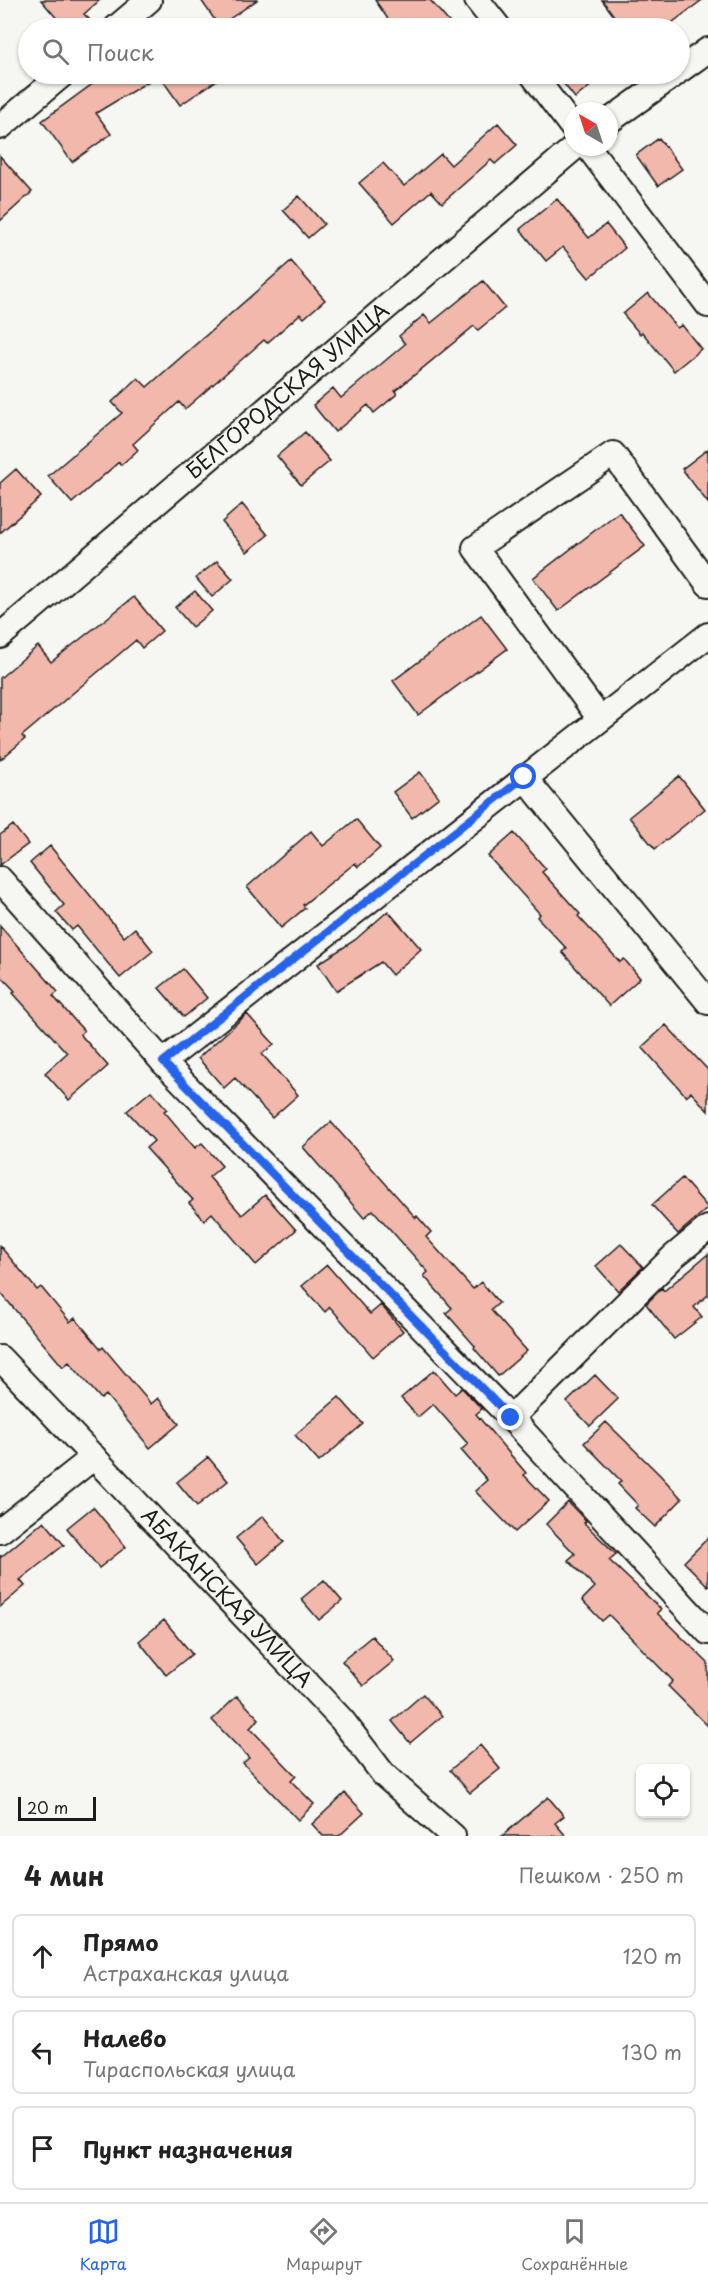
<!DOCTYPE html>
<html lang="ru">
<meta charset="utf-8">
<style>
:root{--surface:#fff;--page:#f2f2f2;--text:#222;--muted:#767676;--line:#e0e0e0;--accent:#2563eb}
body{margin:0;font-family:"Playpen Sans",sans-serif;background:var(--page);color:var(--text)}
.controls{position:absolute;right:18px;bottom:18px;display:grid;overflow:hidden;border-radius:9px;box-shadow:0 2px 4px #0004}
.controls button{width:54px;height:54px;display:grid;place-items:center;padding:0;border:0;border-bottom:2px solid var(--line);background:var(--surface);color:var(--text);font:30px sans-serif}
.compass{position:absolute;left:564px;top:102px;width:54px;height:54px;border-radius:50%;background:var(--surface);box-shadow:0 2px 4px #0004;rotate:321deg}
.scale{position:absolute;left:18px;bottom:15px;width:78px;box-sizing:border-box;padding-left:6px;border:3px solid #1c1c1c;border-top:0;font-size:16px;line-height:21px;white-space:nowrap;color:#1c1c1c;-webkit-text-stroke:4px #f6f6f2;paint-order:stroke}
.stop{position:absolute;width:18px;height:18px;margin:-14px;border:4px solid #2563eb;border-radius:50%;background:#fff}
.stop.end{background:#2563eb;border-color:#fff;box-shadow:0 2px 6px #0008}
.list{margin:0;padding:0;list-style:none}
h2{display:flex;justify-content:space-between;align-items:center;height:78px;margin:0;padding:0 24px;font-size:26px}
h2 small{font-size:20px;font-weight:400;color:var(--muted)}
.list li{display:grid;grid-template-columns:39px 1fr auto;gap:18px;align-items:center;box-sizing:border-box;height:84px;margin:0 12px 12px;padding:0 12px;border:2px solid var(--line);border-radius:9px}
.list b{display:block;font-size:22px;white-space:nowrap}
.list p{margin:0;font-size:20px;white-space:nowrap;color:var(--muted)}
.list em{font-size:20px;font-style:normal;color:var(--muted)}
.icon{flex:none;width:33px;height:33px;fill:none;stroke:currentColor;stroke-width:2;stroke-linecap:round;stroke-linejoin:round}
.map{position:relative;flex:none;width:708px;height:1836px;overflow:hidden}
.search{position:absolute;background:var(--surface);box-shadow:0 2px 4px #0004;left:18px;right:18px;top:18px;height:66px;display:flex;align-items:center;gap:15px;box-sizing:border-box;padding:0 21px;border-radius:33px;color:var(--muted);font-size:22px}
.sheet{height:366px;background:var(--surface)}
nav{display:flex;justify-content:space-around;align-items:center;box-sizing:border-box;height:84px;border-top:2px solid var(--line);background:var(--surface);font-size:16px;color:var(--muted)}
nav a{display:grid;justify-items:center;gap:3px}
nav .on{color:var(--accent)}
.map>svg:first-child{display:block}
.building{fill:#f2b8ab;stroke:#1c1c1c;stroke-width:1.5}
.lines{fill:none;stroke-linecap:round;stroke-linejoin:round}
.street-casing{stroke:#1c1c1c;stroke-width:28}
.street{stroke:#f6f6f2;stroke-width:24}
.route{stroke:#2563eb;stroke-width:8}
.labels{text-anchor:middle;stroke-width:5;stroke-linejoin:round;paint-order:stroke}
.street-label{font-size:21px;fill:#1c1c1c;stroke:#f6f6f2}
</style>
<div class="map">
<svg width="708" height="1836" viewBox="0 0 708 1836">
<rect width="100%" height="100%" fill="#f6f6f2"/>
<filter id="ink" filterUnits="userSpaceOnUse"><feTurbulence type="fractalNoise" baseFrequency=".0167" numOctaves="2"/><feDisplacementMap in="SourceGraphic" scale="12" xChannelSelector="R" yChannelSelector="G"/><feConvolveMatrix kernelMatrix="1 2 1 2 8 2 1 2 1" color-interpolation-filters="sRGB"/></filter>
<g filter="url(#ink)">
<path class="building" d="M41,0H100L84,14L89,19L79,28H65Z
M201,0H257L219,26Z
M375,0H430L454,28H394Z
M602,0H702L665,28H623Z
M90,74H226L180,105L159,75L96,113L111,134L72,162L42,121L95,82Z
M556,74H606L575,98Z
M498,123L517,145L495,164L491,160L442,203L431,191L394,223L359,183L383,163L404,186L441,154L451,165Z
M659,138L682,169L658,186L636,155Z
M0,156L32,192L0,221Z
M299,196L324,224L308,238L283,210Z
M557,199L589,238L606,224L625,248L589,278L563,247L546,261L520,229Z
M291,261L325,300L304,318L300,314L267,343L264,340L185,409L179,402L133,444L138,450L121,465L119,462L72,503L48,476L122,413L112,402L138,378L147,387Z
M483,281L505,308L478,330L474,326L395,391L397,394L374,413L368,405L335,432L313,405L333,388L341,398L405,344L399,336L424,315L431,323Z
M648,293L677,328L682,325L701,349L674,371L642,332L640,334L623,314Z
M305,432L330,461L301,485L277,456Z
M708,449V503L682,469Z
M16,469L41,497L0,533V483Z
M242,504L268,535L247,552L222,522Z
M619,512L645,546L558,611L533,578Z
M217,561L233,579L212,597L196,578Z
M195,591L212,611L192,627L175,607Z
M134,597L162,631L142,648L136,640L22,736L25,739L0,760V678L38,646L51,662Z
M481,615L507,649L418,715L393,681Z
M420,772L439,797L412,818L393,792Z
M679,776L705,809L655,849L629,817Z
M356,819L380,848L358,867L355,863L303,905L305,908L281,928L247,887L311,831L323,846Z
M13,825L28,844L0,865V835Z
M514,833L546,869L542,872L580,914L578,916L620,962L624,959L640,978L609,1006L562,952L566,948L537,917L540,914L488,856Z
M50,846L124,937L135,928L153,951L120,978L77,926L72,930L56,912L64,905L30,863Z
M388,911L421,949L392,975L381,962L336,991L318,964L355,940Z
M0,926L58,992L53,996L84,1031L80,1034L108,1066L69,1100L45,1073L67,1053L13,993L15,991L0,975Z
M183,969L207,998L184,1017L159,988Z
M247,1014L274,1044L262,1054L298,1095L272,1118L235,1078L224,1088L198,1058Z
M666,1025L708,1070V1111L691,1092L686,1096L642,1047Z
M151,1091L167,1109L164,1111L195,1148L202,1143L222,1166L209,1177L242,1215L265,1195L296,1230L256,1265L212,1213L204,1220L189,1203L193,1200L146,1148L154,1141L127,1111Z
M331,1122L416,1218L417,1216L431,1232L426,1237L473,1289L481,1282L499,1303L491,1310L527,1351L498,1376L474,1348L475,1346L446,1313L452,1308L424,1276L428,1272L373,1210L364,1218L303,1147Z
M682,1178L708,1208L678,1234L652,1205Z
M621,1244L643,1267L618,1291L596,1266Z
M0,1246L37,1290L41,1287L70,1322L75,1318L101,1349L103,1347L151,1404L158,1398L179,1424L150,1448L106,1395L101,1399L69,1362L63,1367L0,1292Z
M708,1254V1295L694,1307L702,1317L674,1339L646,1304L662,1288L664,1291Z
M327,1265L370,1314L381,1305L403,1331L373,1357L330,1307L325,1312L302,1286Z
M434,1370L455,1394L462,1388L482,1409L476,1414L526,1473L524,1475L549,1501L515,1532L475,1491L487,1480L461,1450L468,1444L433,1404L418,1417L401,1398Z
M595,1375L618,1399L590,1426L567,1402Z
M339,1397L363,1424L319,1462L295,1435Z
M606,1422L660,1475L682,1499L655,1527L635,1508L638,1505L618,1484L621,1481L584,1443Z
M208,1457L228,1481L197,1506L177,1482Z
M568,1502L586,1521L584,1523L616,1554L609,1560L661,1609L657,1613L708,1663V1726L668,1686L673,1681L609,1615L602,1621L582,1600L595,1587L568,1560L575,1554L546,1524Z
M93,1507L126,1547L99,1568L67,1528Z
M263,1516L284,1542L258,1564L236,1538Z
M44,1521L64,1545L20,1580L25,1586L0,1607V1555L1,1557Z
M708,1538V1586L684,1562Z
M324,1580L342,1601L319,1620L301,1599Z
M164,1620L192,1654L166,1675L139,1641Z
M372,1636L394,1661L363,1686L342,1661Z
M423,1694L442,1716L410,1743L392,1721Z
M237,1696L259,1719L250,1728L296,1776L291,1781L314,1804L298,1820L243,1763L249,1758L212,1720Z
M480,1745L500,1769L470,1793L450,1770Z
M345,1793L364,1813L339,1836H323L312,1824Z
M548,1797L564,1816L555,1823L566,1836H502Z"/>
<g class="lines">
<g class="street-casing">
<g id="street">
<path d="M477,0L499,28"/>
<path d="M116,28L149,0"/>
<path d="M680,70L708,50"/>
<path d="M532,74L573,128"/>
<path d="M609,121L675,74"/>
<path d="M0,127L63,74"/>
<path d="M588,147L708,305"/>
<path id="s1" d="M0,636L575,147"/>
<path d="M600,719L475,548L613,454L708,584"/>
<path d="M524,777L708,1002"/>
<path d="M0,879L163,1062L511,1418L708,1632"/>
<path d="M163,1062L708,635"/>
<path id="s2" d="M0,1358L342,1720L384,1775L453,1836"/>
<path d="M511,1418L673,1257L708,1228"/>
<path d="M0,1531L94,1457"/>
</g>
</g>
<use href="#street" class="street"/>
</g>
</g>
<g class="lines" filter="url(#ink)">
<path class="route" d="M511,1418L163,1062L524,777"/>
</g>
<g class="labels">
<g class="street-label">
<text dy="7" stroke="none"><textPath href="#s1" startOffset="378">БЕЛГОРОДСКАЯ УЛИЦА</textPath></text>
<text dy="7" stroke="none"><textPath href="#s2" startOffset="330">АБАКАНСКАЯ УЛИЦА</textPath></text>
</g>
</g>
</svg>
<div class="controls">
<button><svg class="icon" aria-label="locate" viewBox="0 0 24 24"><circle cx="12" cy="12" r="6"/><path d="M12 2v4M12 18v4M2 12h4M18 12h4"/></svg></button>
</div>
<svg class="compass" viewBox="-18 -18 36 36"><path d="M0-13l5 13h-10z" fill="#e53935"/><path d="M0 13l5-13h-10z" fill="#767676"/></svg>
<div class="scale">20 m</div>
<div class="stop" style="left:524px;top:777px"></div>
<div class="stop end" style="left:511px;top:1418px"></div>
<div class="search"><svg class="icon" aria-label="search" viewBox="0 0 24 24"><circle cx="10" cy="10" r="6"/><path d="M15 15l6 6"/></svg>Поиск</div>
</div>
<section class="sheet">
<h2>4 мин<small>Пешком · 250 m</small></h2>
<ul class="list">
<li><svg class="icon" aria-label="ahead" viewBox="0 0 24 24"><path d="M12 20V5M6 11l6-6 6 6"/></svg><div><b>Прямо</b><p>Астраханская улица</p></div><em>120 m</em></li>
<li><svg class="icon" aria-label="left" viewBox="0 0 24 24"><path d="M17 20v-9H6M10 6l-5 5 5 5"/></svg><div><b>Налево</b><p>Тираспольская улица</p></div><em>130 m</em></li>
<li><svg class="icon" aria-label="arrive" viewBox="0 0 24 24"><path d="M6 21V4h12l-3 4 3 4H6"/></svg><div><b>Пункт назначения</b></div></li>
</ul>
</section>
<nav>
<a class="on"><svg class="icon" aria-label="map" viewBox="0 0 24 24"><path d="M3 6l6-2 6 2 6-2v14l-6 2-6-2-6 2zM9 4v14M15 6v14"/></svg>Карта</a>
<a><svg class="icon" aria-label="directions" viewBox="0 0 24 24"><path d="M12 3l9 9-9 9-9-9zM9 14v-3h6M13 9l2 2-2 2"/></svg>Маршрут</a>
<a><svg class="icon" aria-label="saved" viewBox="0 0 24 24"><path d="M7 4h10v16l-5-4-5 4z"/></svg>Сохранённые</a>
</nav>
